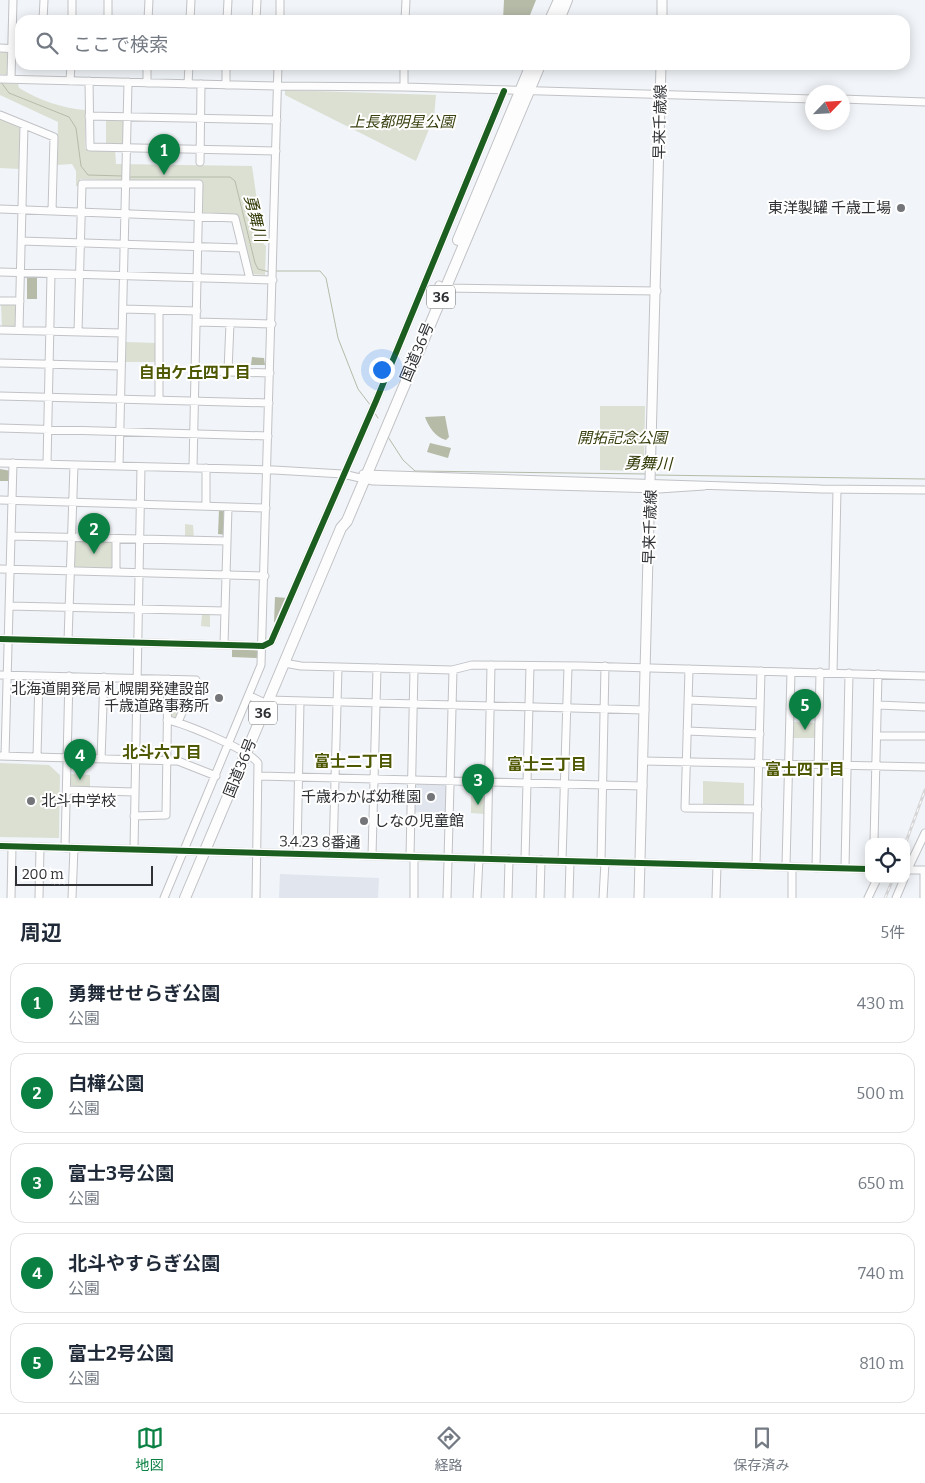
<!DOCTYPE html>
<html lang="ja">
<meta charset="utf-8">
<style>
:root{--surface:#fff;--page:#f6f6f7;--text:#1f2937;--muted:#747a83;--line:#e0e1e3;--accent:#0b8043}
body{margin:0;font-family:Bitter,"Noto Sans JP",serif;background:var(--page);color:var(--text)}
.controls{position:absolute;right:15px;bottom:15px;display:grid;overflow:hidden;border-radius:10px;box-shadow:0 2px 12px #0003}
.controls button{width:45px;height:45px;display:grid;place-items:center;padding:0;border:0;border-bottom:1px solid var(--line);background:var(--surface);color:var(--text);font:25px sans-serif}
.compass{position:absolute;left:805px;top:85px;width:45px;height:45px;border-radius:50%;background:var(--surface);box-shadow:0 2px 12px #0003;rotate:65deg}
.scale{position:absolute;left:15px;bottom:12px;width:138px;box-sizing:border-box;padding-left:5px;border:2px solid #2f3134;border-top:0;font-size:14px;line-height:18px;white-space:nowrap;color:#2f3134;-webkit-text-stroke:4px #fff;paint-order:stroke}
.you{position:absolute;left:381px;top:369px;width:18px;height:18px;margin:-12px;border:4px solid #fff;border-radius:50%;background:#1a73e8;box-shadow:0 0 0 8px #1a73e833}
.badge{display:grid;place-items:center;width:32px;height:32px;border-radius:50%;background:var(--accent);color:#fff;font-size:16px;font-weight:700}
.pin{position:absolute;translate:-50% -41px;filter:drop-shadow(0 1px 2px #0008)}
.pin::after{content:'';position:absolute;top:26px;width:18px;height:15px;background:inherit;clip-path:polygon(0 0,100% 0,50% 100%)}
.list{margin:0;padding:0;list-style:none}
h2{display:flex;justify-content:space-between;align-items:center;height:65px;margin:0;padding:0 20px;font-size:21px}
h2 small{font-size:16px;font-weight:400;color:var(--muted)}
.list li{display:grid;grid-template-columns:32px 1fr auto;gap:15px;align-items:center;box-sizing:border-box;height:80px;margin:0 10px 10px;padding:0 10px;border:1px solid var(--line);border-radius:15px}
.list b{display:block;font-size:19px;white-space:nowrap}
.list p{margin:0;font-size:16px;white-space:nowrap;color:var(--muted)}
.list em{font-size:16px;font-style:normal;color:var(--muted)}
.icon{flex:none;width:28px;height:28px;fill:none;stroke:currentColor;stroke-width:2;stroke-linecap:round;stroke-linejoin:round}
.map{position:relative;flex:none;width:925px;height:898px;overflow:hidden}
.search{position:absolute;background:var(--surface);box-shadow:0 2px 12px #0003;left:15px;right:15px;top:15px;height:55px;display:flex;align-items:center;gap:12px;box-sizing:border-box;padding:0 18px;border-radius:15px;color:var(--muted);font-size:19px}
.sheet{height:515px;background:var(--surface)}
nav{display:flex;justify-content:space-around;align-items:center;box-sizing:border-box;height:70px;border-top:1px solid var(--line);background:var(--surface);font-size:14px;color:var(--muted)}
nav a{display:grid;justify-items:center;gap:2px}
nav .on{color:var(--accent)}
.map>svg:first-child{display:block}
.built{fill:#e0e5ee}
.green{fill:#dbe0d3}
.water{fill:#b6bba8}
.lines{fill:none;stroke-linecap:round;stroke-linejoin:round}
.stream{stroke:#b6bba8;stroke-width:1}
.minor-casing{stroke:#c1c2c5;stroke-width:9}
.major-casing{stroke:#c1c2c5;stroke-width:11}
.highway-casing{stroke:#c1c2c5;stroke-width:12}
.minor{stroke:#fdfdfe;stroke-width:7}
.major{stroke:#fdfdfe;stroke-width:9}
.highway{stroke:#fdfdfe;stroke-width:10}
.rail-casing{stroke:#d6d6d8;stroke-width:3}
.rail{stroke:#fff;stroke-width:1;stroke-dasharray:4;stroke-linecap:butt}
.cycleway-casing{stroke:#fff;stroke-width:9}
.cycleway{stroke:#1b5e20;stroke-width:6}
.poi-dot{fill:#737579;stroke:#fff;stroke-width:2}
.labels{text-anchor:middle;stroke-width:4;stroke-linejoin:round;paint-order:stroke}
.shield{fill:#fff;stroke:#6d6f71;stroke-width:1}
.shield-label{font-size:14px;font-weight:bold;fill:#2f3134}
.park-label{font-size:15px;font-style:italic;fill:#39400f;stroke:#fff}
.street-label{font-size:15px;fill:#2f3134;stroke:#fff}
.poi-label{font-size:15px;fill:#2f3134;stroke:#fff;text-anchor:end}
.water-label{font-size:16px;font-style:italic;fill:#323906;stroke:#fff}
.neighbourhood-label{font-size:16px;font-weight:bold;fill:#4e5802;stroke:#fff}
</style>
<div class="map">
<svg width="925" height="898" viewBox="0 0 925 898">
<rect width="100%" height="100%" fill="#f1f4f8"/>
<path class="built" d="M415,781L448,782L447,813L414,812Z
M280,874L379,878L378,898H279Z"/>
<path class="green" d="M0,50L9,51L8,75L0,74Z
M0,83L18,84L19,88C39,100 61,108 85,110V149H115L116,164L252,166L263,243L266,246L265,275L252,274L237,215L201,213V182L80,179V186H76V171L72,164L57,165L58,122L0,95Z
M285,90L436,95L434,117L416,161L285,95Z
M0,118L21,126L20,169L0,168Z
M106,119H125V144H106Z
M1,304H16V327H2Z
M126,342L157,343L156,362H125Z
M600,406H645L644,471L600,470Z
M185,524L193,525L194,539L185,538Z
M75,539L114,541L113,569L74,567Z
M202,614H210V627L201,626Z
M173,682L191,684L177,718L175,719L171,715Z
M793,722L818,723L817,738H792Z
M0,763L49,765L60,775L59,838L0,837Z
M71,774L90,775V788L73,787L70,784Z
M703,781L744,783V806L703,804Z
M471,795L485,796L484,814L471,813Z"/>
<path class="water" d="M504,0H536L528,20H503Z
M27,276H37V299H27Z
M252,357L264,358L265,365H251Z
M445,416L449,437L446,440C436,438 428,426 425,417Z
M430,443L451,448L448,458L427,452Z
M0,469L11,471L10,481H0Z
M219,510L226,511V535L218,534Z
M275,597L287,598L277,622H274Z
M232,648L258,649L257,658L232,657Z"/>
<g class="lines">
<path class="stream" d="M1,82L9,93L69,117L76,128L81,166L88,175L122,176
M129,177H230L235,181L255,263L258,269L270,272
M276,271H320L326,278L338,338L358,389L371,406
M374,412L378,418
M388,437L403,460L415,471L647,474
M654,475L925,479"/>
<g class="minor-casing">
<path id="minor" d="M43,20L44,0
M72,20V0
M108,20V0
M148,20L149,0
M190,20L191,0
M227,20L228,0
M256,20L257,0
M280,20V0
M405,20L406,0
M0,48L20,49
M0,79L278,86L404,87L812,99
M11,79L13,0
M70,81L71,65
M89,81L90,147L276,151
M147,83V65
M188,84L189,65
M226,85V65
M404,87V65
M842,99L925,102
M0,115L54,137L52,211
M89,116L277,120
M200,162L201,84
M0,209L235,218L250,279
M21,241L242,248
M0,272L273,280
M439,285L444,288L657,291
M0,301H20
M123,309L197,311
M196,322L272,324
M0,330L122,333
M19,330L24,125
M78,332L82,184H199L193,468
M0,363L121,366
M195,371L270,373
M228,371L230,323
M0,396L269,403
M159,399V310
M0,428L268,436
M0,463L274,470L343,474L373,481L659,489L704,486
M47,464L51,274
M119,466L128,82
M363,474L821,489L925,490
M0,500L266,508
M206,506V468
M11,536L227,541
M0,569L265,576
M116,571V539
M9,606L225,611
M0,639L263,646L271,642L376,401L504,91
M68,641L74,465
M224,645L228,507
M284,663L301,666L452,670L472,665L581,666L925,676
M689,669L685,808L758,809
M833,673L837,490
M0,675L196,680L178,722
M250,696L267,704
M268,700L645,710
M688,700L760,703
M878,705L925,707
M167,720C184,723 249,750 258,763L256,898
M687,731L760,734
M877,736H925
M0,756L178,761L216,776
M5,756L13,463
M37,757L39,676
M101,759L104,677
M643,761L925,767
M259,776L643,786
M67,790L134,792
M134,816L166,815L168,679
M874,842L878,674
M0,846L869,869
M65,848L69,676
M134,849L141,467
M297,854L300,701
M333,855L338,667
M372,856L377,668
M410,857L414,669
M487,859L491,665
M525,860L530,666
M562,861L568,667
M601,862L605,666
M756,865L761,671
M786,866L791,672
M816,868L820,672
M845,868L849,673
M906,870H925
M906,873L925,833
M11,898L12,847
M39,898L40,847
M72,898L74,848
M164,898L261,665L278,65
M414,898V857
M447,898L453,670
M477,898L479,859
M508,898L509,859
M540,898L541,860
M569,898L570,861
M603,898L605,862
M716,898L717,865
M792,898V867
M868,898L877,879
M896,898L904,879
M924,898V870"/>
</g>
<g class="major-casing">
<path id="major" d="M662,20V0
M639,898L661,65"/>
</g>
<g class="highway-casing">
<path id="highway" d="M550,20L559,0
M559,20L567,0
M458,240L531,65
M185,898L341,528L347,521L540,65"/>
</g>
<use href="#minor" class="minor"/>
<use href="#major" class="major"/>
<use href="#highway" class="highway"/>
<g class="rail-casing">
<path id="rail" d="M906,842L925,790
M885,898L893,879"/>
</g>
<use href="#rail" class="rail"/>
<g class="cycleway-casing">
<path id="cycleway" d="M0,639L263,646L271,642L376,401L504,91
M0,846L869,869"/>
</g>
<use href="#cycleway" class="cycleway"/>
</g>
<g class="poi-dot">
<circle cx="901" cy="208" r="5"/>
<circle cx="219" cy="698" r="5"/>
<circle cx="431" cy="797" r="5"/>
<circle cx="31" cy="801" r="5"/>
<circle cx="364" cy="821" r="5"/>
</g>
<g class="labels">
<g class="shield">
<rect x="427" y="285.5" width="28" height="23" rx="4"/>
<rect x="249" y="701.5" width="28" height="23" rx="4"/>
</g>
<g class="shield-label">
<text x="441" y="302">36</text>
<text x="263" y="718">36</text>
</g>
<g class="park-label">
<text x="402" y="127">上長都明星公園</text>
<text x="622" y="443">開拓記念公園</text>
</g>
<g class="street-label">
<text transform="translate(660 122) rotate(-89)" y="5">早来千歳線</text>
<text transform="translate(417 352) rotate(-67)" y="5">国道36号</text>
<text transform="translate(650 527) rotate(-88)" y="5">早来千歳線</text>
<text transform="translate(240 768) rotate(-68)" y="5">国道36号</text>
<text transform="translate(320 842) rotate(1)" y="5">3.4.23 8番通</text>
</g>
<g class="poi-label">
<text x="891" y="213">東洋製罐 千歳工場</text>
<text x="209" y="694">北海道開発局 札幌開発建設部<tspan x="209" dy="17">千歳道路事務所</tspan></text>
<text x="421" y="802">千歳わかば幼稚園</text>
<text x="41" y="806" text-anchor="start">北斗中学校</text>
<text x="374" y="826" text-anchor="start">しなの児童館</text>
</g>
<g class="water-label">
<text transform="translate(256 218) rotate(76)" y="6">勇舞川</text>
<text transform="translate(648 463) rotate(1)" y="6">勇舞川</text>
</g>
<g class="neighbourhood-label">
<text x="195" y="378">自由ケ丘四丁目</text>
<text x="162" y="758">北斗六丁目</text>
<text x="354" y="767">富士二丁目</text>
<text x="547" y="770">富士三丁目</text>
<text x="805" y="775">富士四丁目</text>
</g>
</g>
</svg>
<div class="controls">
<button><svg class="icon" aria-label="locate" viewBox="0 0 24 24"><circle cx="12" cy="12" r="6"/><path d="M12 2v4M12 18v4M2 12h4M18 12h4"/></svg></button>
</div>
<svg class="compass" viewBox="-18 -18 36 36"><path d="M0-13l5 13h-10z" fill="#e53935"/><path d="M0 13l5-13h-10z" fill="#747a83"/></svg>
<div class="scale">200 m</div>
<div class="you"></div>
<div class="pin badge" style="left:164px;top:175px">1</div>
<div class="pin badge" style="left:94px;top:554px">2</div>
<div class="pin badge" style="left:478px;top:805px">3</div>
<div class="pin badge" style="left:80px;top:780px">4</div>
<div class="pin badge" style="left:805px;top:730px">5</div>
<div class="search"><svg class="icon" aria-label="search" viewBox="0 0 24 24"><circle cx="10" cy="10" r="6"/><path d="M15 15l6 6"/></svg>ここで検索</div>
</div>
<section class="sheet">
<h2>周辺<small>5件</small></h2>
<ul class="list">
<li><span class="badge">1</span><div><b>勇舞せせらぎ公園</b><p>公園</p></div><em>430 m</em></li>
<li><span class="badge">2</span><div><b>白樺公園</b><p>公園</p></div><em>500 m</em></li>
<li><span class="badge">3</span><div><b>富士3号公園</b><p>公園</p></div><em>650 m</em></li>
<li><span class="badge">4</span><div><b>北斗やすらぎ公園</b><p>公園</p></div><em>740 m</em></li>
<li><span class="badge">5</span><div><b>富士2号公園</b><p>公園</p></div><em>810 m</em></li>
</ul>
</section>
<nav>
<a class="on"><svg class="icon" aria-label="map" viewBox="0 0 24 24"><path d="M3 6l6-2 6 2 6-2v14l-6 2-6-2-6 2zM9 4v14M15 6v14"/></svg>地図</a>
<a><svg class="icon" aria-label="directions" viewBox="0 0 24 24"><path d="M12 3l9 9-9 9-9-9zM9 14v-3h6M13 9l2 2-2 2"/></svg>経路</a>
<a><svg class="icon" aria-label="saved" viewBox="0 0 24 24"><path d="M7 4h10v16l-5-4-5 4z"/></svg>保存済み</a>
</nav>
